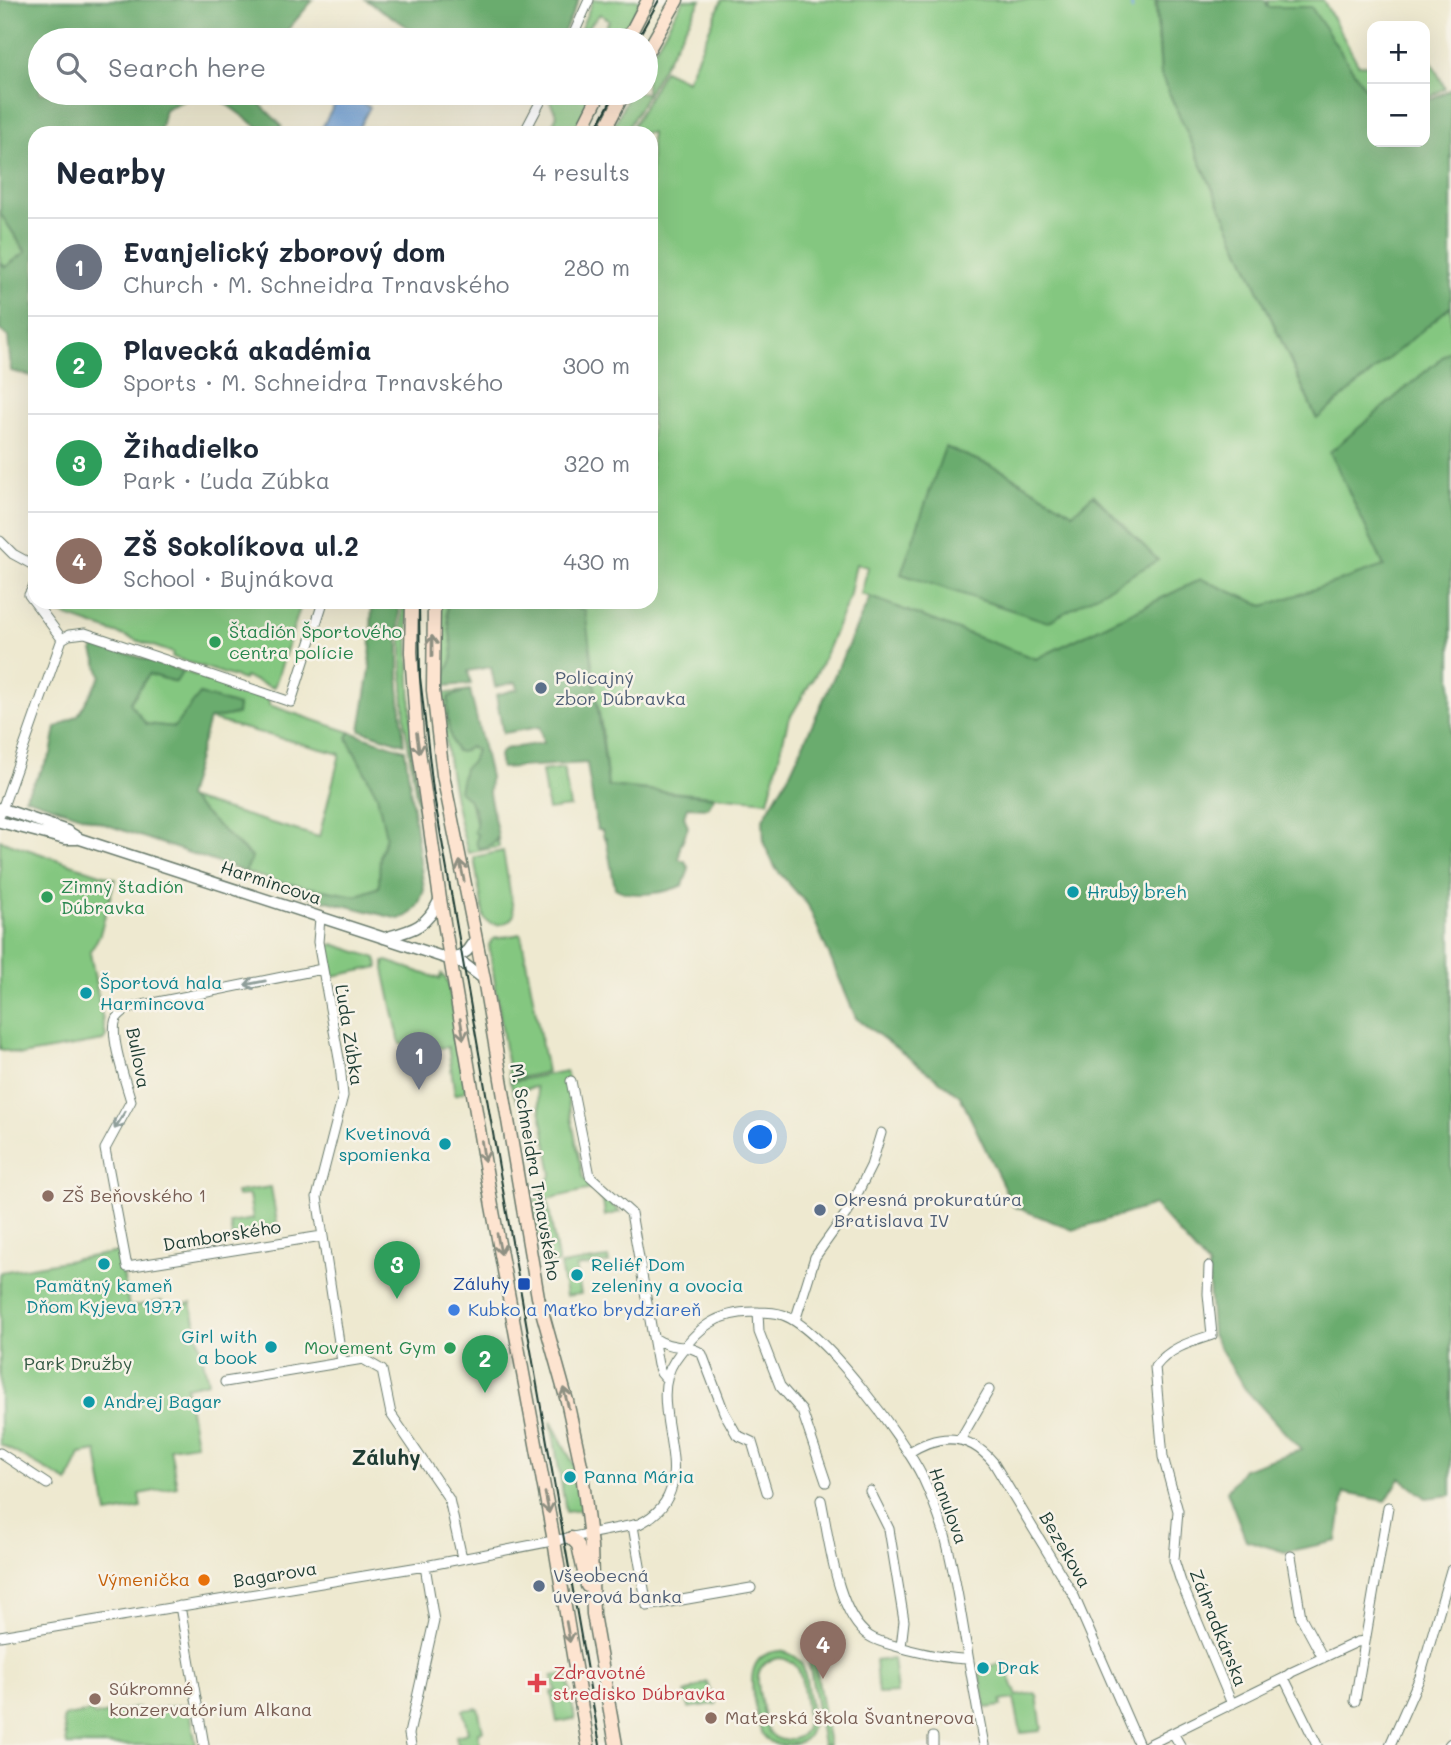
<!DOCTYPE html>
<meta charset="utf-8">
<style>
:root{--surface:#fff;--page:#f2f2f3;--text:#1f2937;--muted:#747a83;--line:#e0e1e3;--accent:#b5179e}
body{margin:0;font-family:Mali,sans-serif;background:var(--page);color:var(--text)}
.controls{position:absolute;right:21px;top:21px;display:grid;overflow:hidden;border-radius:14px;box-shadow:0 7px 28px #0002}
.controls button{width:63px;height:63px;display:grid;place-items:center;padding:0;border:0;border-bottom:2px solid var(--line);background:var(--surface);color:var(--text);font:35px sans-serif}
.you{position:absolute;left:761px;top:1138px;width:24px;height:24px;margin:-18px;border:5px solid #fff;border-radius:50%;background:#1a73e8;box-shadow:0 0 0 10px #1a73e833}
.badge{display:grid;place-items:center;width:46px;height:46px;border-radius:50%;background:var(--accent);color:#fff;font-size:23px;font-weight:700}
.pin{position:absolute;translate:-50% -58px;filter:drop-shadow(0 2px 4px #0008)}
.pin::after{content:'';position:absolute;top:37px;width:24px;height:21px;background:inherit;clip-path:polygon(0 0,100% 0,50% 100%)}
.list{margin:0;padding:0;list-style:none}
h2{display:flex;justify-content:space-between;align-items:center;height:91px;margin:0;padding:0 28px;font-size:30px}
h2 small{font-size:23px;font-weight:400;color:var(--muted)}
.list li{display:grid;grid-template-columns:46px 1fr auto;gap:21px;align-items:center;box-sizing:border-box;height:98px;padding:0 28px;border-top:2px solid var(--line)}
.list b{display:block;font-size:26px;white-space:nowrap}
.list p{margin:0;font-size:23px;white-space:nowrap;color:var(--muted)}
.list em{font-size:23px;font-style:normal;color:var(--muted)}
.icon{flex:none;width:38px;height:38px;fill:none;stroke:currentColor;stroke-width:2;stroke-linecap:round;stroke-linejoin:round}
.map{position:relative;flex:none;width:1451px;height:1745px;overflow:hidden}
.search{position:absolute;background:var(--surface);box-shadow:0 7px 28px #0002;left:28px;top:28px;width:630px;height:77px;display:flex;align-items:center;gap:18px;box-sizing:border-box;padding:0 24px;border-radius:38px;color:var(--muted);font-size:26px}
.panel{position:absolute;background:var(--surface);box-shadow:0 7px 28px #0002;left:28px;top:126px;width:630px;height:483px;border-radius:21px}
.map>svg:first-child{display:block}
.green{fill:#84c780;stroke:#52825a;stroke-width:2;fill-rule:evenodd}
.forest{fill:#6bac6e;stroke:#457451;stroke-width:2}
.water{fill:#6ea0d9;stroke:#466e86;stroke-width:2}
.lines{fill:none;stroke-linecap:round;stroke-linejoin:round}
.stream{stroke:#6ea0d9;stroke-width:2.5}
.minor-casing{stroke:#67796b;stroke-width:11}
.tertiary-casing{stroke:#67796b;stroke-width:13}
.secondary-casing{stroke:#67796b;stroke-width:15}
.minor{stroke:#fff;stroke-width:9}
.tertiary{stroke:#fff;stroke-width:10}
.secondary{stroke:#fde4d0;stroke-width:12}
.tram{stroke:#1f3d34;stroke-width:2}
.oneway{stroke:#8e9082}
.oneway2{stroke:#8f9e9a}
.leisure-dot{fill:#2e9e5b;stroke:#f7f3e8;stroke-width:2.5}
.service-dot{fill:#5c6f8a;stroke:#f7f3e8;stroke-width:2.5}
.culture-dot{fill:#0f9aa8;stroke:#f7f3e8;stroke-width:2.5}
.education-dot{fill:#8d6e63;stroke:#f7f3e8;stroke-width:2.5}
.transit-dot{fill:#1a4fb4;stroke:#f7f3e8;stroke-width:2.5}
.shop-dot{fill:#3f7fe0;stroke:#f7f3e8;stroke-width:2.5}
.food-dot{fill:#e8710a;stroke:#f7f3e8;stroke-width:2.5}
.health-dot{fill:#e0444e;stroke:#f7f3e8;stroke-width:2.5}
.labels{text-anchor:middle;stroke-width:5;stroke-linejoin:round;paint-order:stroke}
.leisure-label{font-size:18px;fill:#27864d;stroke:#f7f3e8;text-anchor:start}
.service-label{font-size:18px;fill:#4e5e75;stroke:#f7f3e8;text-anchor:start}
.street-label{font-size:18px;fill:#1f3d34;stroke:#f7f3e8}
.culture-label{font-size:18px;fill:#0d838f;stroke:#f7f3e8;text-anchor:start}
.education-label{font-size:18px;fill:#785e54;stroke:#f7f3e8;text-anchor:start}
.transit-label{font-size:18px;fill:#164399;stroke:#f7f3e8;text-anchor:end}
.shop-label{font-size:18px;fill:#366cbe;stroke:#f7f3e8;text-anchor:start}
.park-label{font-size:18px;fill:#335943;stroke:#f7f3e8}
.food-label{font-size:18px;fill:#c56008;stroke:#f7f3e8;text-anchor:end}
.health-label{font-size:18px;fill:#be3a42;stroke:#f7f3e8;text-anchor:start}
.quarter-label{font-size:21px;font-weight:bold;fill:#1f3d34;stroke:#f7f3e8}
</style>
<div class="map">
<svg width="1451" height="1745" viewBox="0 0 1451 1745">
<rect width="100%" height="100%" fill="#f7f3e8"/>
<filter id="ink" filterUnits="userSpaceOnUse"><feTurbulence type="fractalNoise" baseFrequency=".0143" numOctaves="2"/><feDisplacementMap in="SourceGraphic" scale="14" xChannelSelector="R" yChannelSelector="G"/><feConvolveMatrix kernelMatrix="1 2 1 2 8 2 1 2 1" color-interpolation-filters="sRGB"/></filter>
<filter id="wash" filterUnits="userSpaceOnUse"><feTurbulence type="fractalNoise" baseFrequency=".00686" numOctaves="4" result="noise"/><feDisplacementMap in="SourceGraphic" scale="28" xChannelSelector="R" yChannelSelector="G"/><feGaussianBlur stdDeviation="1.57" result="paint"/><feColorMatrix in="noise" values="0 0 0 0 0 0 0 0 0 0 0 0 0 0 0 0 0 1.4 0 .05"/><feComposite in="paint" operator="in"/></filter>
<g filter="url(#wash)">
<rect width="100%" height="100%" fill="#eee9d0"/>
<path class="green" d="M593,0H641L621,40H599L609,20L600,14L576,40Z
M683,0H701L625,133H610L630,93H646V64Z
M722,0H1155L1161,75L1316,418L1451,306V350L1331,452L1385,566L1264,606L1201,579L1036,659L861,594L868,567L856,564L849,598L820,667L788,721L768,801L608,786L602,729L580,607L550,602H651V133H629L664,70L687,81ZM945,447L1001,470L1074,514L1094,495L1157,560Z
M1268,0H1323L1358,64L1372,65V99L1311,8L1268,7Z
M1427,48L1430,59L1445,88L1425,100V49Z
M550,93H594L573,133H549L557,115L548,98Z
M0,213L26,253L5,268L0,262Z
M44,602H302L274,688L245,677L244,680L172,657L173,653L50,610Z
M402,602H407L412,737L410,738L428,865L427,867L405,724L402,664Z
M439,602H447C446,620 452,636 453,654C453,666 442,672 444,686L439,683Z
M183,671L269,700V705L350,732L347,738L377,795L386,836L380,856L379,887L356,896L278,882L245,872L252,857L187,798L319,837L340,754L209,719L237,714L238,706L174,727L146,724L130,703L149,674L175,682Z
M470,690L448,697C447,721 452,738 476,749C470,769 466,809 479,826C484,832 490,837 496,842L498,836L499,847L468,853C453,802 445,747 441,694Z
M564,768L570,807L548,810L542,771Z
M0,840L115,879L100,934L90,953L106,1037L103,1041L22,1055L0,1049Z
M503,851L514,915C507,926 492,928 484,918L474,857Z
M521,934L547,1072L510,1080L489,945L493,939Z
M333,944L376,958L379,967L333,976L326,948Z
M387,961L440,979L442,974L448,982L467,1088L464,1092L455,1095L448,1047L418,1050V1052L408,1054V1057H406L403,1044H400L384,969V962Z
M566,1071L572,1097L568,1101L583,1178L620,1212L605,1216L603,1201L591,1189L547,1199L558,1260V1263L550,1265C537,1242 531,1222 536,1196H539L552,1174L536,1087L515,1091L517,1102L510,1082Z
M271,1187L278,1229L232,1237L230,1223L253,1219L249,1195L237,1196L236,1192Z
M119,1252L129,1307L162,1301L164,1308L191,1303L208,1382L186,1387L196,1444L170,1448L177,1487L139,1494L141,1508L107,1514L97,1451L80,1454L68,1482L0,1444V1272Z
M608,1258L609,1263L576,1267L581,1294L566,1296L560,1265Z
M551,1421L577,1471L583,1510L566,1512Z
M779,1651C786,1652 793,1654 799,1660C806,1669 806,1681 808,1692C812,1717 820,1745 784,1745C773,1745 767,1741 761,1732C756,1705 736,1655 779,1651ZM780,1658C787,1659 794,1662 798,1669C802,1677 809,1718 806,1727C801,1743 776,1745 768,1730C765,1725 764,1716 763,1709C758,1688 749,1662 780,1658Z
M814,1656L829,1745H823L808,1657Z
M893,1659L897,1693L878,1694L875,1661Z
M1004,1662L1017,1696L1035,1693L1037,1695L1042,1728L1040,1731L1021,1733L1014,1699L1001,1701L1002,1706L986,1708L979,1670Z
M567,1674L575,1719L557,1722L551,1692L556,1691L552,1676Z
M707,1682L716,1704L689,1708L685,1693Z
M189,1704L196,1745H67L63,1720L65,1716L92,1712L94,1716L138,1708L139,1712Z
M478,1708L483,1731L478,1732L480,1745H458L456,1736L468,1733L463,1710Z"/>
<path class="forest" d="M0,0H313L279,40H40V93H201L165,109L160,133H35V377L11,371L8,337L0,330V262L5,267L26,252L0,213Z
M366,0H579L560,40H428Z
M1157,0H1265L1268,7H1311L1372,99V142H1425V102L1451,89V306L1317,419L1161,75Z
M211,93H249L282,126L276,133H266Z
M1451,350V1495L1426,1498L1400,1478L1386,1501L1344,1493L1337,1541L1285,1552L1246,1540L1227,1491L1243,1469L1301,1450L1245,1389L1212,1335L1208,1266L1154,1205L1073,1230L1013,1206L960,1096L856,1018L808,905L776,869L764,844L763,819L791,771L870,597L1036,659L1201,579L1264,606L1384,566L1330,452Z
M945,447L1001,470L1073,513L1093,495L1158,560L1048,622L901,574Z
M372,602H399V687L404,744L360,730L370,670Z
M447,602H550L585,610L608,786L714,797L708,808L687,807L684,816L688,827L680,847L679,859L685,861L689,869L683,885C666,893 632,899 615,888L606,838H604L602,830H597L587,763L501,768L499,755L505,749L543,743L540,727L503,733L496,695L518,689L516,682L495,687L491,667L468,671L471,684L444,686C442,670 453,666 453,654C452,636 446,620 447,602Z
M94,643L183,671L176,682L149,674L130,703L146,724L174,727L200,694L238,706L237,714L209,719L187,797L252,858L245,872L25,797L51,754L56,728L78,715L101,676L93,651Z
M470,690L490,777L489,794L498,836C494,845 487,848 478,848L476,841L478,835L474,832C481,816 472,800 459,791L464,768L472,762L476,750L470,747L462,752L456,751C448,736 446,714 449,697Z
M350,732L405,750L424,890C419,904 415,915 399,919L295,893L285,883L356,896L379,887L380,856L386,836L377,795L347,738Z"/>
<path class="water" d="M341,93L370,107L356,133H319Z"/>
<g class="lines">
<path class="stream" d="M1131,0L1132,10"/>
</g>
</g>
<g filter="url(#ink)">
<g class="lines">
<g class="minor-casing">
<path id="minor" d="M571,40L589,0
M524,133L545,93
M0,541L13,554L35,566
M35,584L29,595L62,639
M0,815L62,639L69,635L85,633L291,702L323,602
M320,918L318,942L340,1064L343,1096L317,1197L342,1362
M571,1081L590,1176L631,1213L658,1365L661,1373L667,1380
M322,1236L127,1267L105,1149L131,1101C126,1083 109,1036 116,1019C118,1015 124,1011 128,1008L322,969
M1209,1266L1208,1294L1212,1335C1190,1342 1169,1348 1155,1367L1163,1457L1178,1511L1174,1560L1181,1582L1232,1704
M758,1312L759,1332L780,1386L802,1411L826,1482
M795,1321L815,1257L850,1208L871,1166L881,1133
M654,1338C673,1351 690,1343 702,1354L724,1412L737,1435L752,1442L767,1492
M225,1382L363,1359L382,1370L391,1414L449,1499L462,1558
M960,1440L989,1390
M0,1453L47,1484
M908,1453C939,1433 969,1433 993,1462L1074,1596L1139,1745
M870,1491L889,1529L904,1621L901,1647
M821,1500C829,1537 836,1613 869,1636C879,1643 897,1646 910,1650C930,1655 948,1659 968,1659
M633,1526L647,1606L751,1588
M1291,1556L1301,1617L1323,1658
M180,1606L204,1745
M0,1636L425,1566L639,1524C712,1488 641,1410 675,1360C697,1328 717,1311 757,1312C766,1312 775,1312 783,1315C823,1329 904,1439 923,1478C931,1495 938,1514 944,1532C952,1561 957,1590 962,1620C969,1662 976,1703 984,1745
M1284,1678L1317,1745
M1355,1701L1388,1507
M1173,1733L1180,1745
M933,1737V1745
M411,1745L409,1734L434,1621L425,1566
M1148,1745L1284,1678L1292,1672L1357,1642L1365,1641
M1390,1745L1420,1677L1451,1570
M1449,1745L1451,1743"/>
</g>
<g class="tertiary-casing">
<path id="tertiary" d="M0,808L67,831L80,839L464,964L484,979
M0,822L65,839H77
M384,938C413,930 426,928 440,899
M451,961L467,951L476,938"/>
</g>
<g class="secondary-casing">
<path id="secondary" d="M627,40L648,0
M646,54L677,0
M580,133L600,93
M603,133L624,93
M412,602L411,652L417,737L440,899L492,1206L554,1541L588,1745
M434,602L433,690L443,775L484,979L538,1297L567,1401L581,1465L591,1546L593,1614L616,1745
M571,1538L578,1545L587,1586"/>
</g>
<use href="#minor" class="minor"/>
<use href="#tertiary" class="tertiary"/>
<use href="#secondary" class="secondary"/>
<path class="tram" d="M637,40L659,0
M594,133L615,93
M419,602L420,677L433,790L600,1745"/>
</g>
<defs><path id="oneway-shaft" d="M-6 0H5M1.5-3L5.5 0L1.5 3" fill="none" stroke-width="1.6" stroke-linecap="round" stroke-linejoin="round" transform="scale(1.75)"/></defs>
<g class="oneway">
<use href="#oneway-shaft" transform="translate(432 646) rotate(-90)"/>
<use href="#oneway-shaft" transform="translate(418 743) rotate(82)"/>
<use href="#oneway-shaft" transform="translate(462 871) rotate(-102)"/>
<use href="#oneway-shaft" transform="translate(462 1029) rotate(80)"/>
<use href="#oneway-shaft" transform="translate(483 1151) rotate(81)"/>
<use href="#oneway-shaft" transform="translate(499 1244) rotate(79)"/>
<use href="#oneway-shaft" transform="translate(566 1398) rotate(-105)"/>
<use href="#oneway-shaft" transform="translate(547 1503) rotate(79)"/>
<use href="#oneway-shaft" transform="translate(568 1632) rotate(80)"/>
</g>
<g class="oneway2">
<use href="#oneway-shaft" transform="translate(255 983) rotate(169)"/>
<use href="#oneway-shaft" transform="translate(120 1120) rotate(121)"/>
</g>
</g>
<g class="leisure-dot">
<circle cx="215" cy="642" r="7"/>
<circle cx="47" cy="897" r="7"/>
<circle cx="450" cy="1348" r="7"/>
</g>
<g class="service-dot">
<circle cx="541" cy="688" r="7"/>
<circle cx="820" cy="1210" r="7"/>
<circle cx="539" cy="1586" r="7"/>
</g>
<g class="culture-dot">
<circle cx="1073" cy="892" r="7"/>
<circle cx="86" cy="993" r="7"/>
<circle cx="445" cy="1144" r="7"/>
<circle cx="104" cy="1264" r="7"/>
<circle cx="577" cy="1275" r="7"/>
<circle cx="271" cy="1347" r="7"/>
<circle cx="89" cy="1402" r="7"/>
<circle cx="570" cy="1477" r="7"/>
<circle cx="983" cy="1668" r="7"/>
</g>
<g class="education-dot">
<circle cx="48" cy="1196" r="7"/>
<circle cx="95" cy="1699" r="7"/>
<circle cx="711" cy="1718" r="7"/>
</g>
<rect class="transit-dot" x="517" y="1277" width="14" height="14" rx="3.5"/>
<circle class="shop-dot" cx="454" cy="1310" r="7"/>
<circle class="food-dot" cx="204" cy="1580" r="7"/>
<path class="health-dot" d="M533.5 1672.5h7v7h7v7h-7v7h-7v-7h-7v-7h7z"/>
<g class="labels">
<g class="leisure-label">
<text x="229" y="638">Štadión Športového<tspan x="229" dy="21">centra polície</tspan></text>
<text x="61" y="893">Zimný štadión<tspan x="61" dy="21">Dúbravka</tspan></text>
<text x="436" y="1354" text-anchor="end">Movement Gym</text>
</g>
<g class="service-label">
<text x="555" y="684">Policajný<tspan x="555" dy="21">zbor Dúbravka</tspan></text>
<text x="834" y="1206">Okresná prokuratúra<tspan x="834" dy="21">Bratislava IV</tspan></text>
<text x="553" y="1582">Všeobecná<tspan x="553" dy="21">úverová banka</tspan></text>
</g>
<g class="street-label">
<text transform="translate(271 883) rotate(18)" y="6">Harmincova</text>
<text transform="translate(349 1035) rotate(81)" y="6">Ľuda Zúbka</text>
<text transform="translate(138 1058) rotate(79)" y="6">Bullova</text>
<text transform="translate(535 1172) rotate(80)" y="6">M. Schneidra Trnavského</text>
<text transform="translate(222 1236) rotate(-9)" y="6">Damborského</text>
<text transform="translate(948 1506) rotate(70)" y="6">Hanulova</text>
<text transform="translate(1065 1550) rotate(60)" y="6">Bezekova</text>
<text transform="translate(275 1575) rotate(-9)" y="6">Bagarova</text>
<text transform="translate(1218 1628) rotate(68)" y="6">Záhradkárska</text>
</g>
<g class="culture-label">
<text x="1087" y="898">Hrubý breh</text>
<text x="100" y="989">Športová hala<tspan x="100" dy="21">Harmincova</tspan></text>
<text x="431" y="1140" text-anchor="end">Kvetinová<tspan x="431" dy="21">spomienka</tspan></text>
<text x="591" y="1271">Reliéf Dom<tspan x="591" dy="21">zeleniny a ovocia</tspan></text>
<text x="104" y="1292" text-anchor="middle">Pamätný kameň<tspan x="104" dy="21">Dňom Kyjeva 1977</tspan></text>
<text x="257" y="1343" text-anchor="end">Girl with<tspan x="257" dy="21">a book</tspan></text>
<text x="103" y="1408">Andrej Bagar</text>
<text x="584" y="1483">Panna Mária</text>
<text x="997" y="1674">Drak</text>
</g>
<g class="education-label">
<text x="62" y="1202">ZŠ Beňovského 1</text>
<text x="109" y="1695">Súkromné<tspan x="109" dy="21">konzervatórium Alkana</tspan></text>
<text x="725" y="1724">Materská škola Švantnerova</text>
</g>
<g class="transit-label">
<text x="510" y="1290">Záluhy</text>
</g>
<g class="shop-label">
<text x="468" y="1316">Kubko a Maťko brydziareň</text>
</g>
<g class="park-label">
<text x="78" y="1370">Park Družby</text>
</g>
<g class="food-label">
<text x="190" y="1586">Výmenička</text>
</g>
<g class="health-label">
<text x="553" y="1679">Zdravotné<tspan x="553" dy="21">stredisko Dúbravka</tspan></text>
</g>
<g class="quarter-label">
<text x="386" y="1465">Záluhy</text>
</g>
</g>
</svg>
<div class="controls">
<button>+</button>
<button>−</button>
</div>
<div class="you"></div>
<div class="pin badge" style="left:419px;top:1090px;background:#6b7280">1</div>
<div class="pin badge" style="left:485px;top:1393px;background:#2e9e5b">2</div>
<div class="pin badge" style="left:397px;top:1299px;background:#2e9e5b">3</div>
<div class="pin badge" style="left:823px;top:1679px;background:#8d6e63">4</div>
<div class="search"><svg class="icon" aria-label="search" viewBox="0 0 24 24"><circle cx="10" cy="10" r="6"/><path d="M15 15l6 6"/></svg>Search here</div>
<section class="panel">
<h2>Nearby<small>4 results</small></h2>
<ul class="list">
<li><span class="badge" style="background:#6b7280">1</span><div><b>Evanjelický zborový dom</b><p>Church · M. Schneidra Trnavského</p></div><em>280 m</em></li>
<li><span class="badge" style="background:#2e9e5b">2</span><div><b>Plavecká akadémia</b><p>Sports · M. Schneidra Trnavského</p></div><em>300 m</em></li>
<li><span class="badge" style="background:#2e9e5b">3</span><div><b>Žihadielko</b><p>Park · Ľuda Zúbka</p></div><em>320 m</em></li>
<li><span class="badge" style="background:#8d6e63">4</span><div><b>ZŠ Sokolíkova ul.2</b><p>School · Bujnákova</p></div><em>430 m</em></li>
</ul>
</section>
</div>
